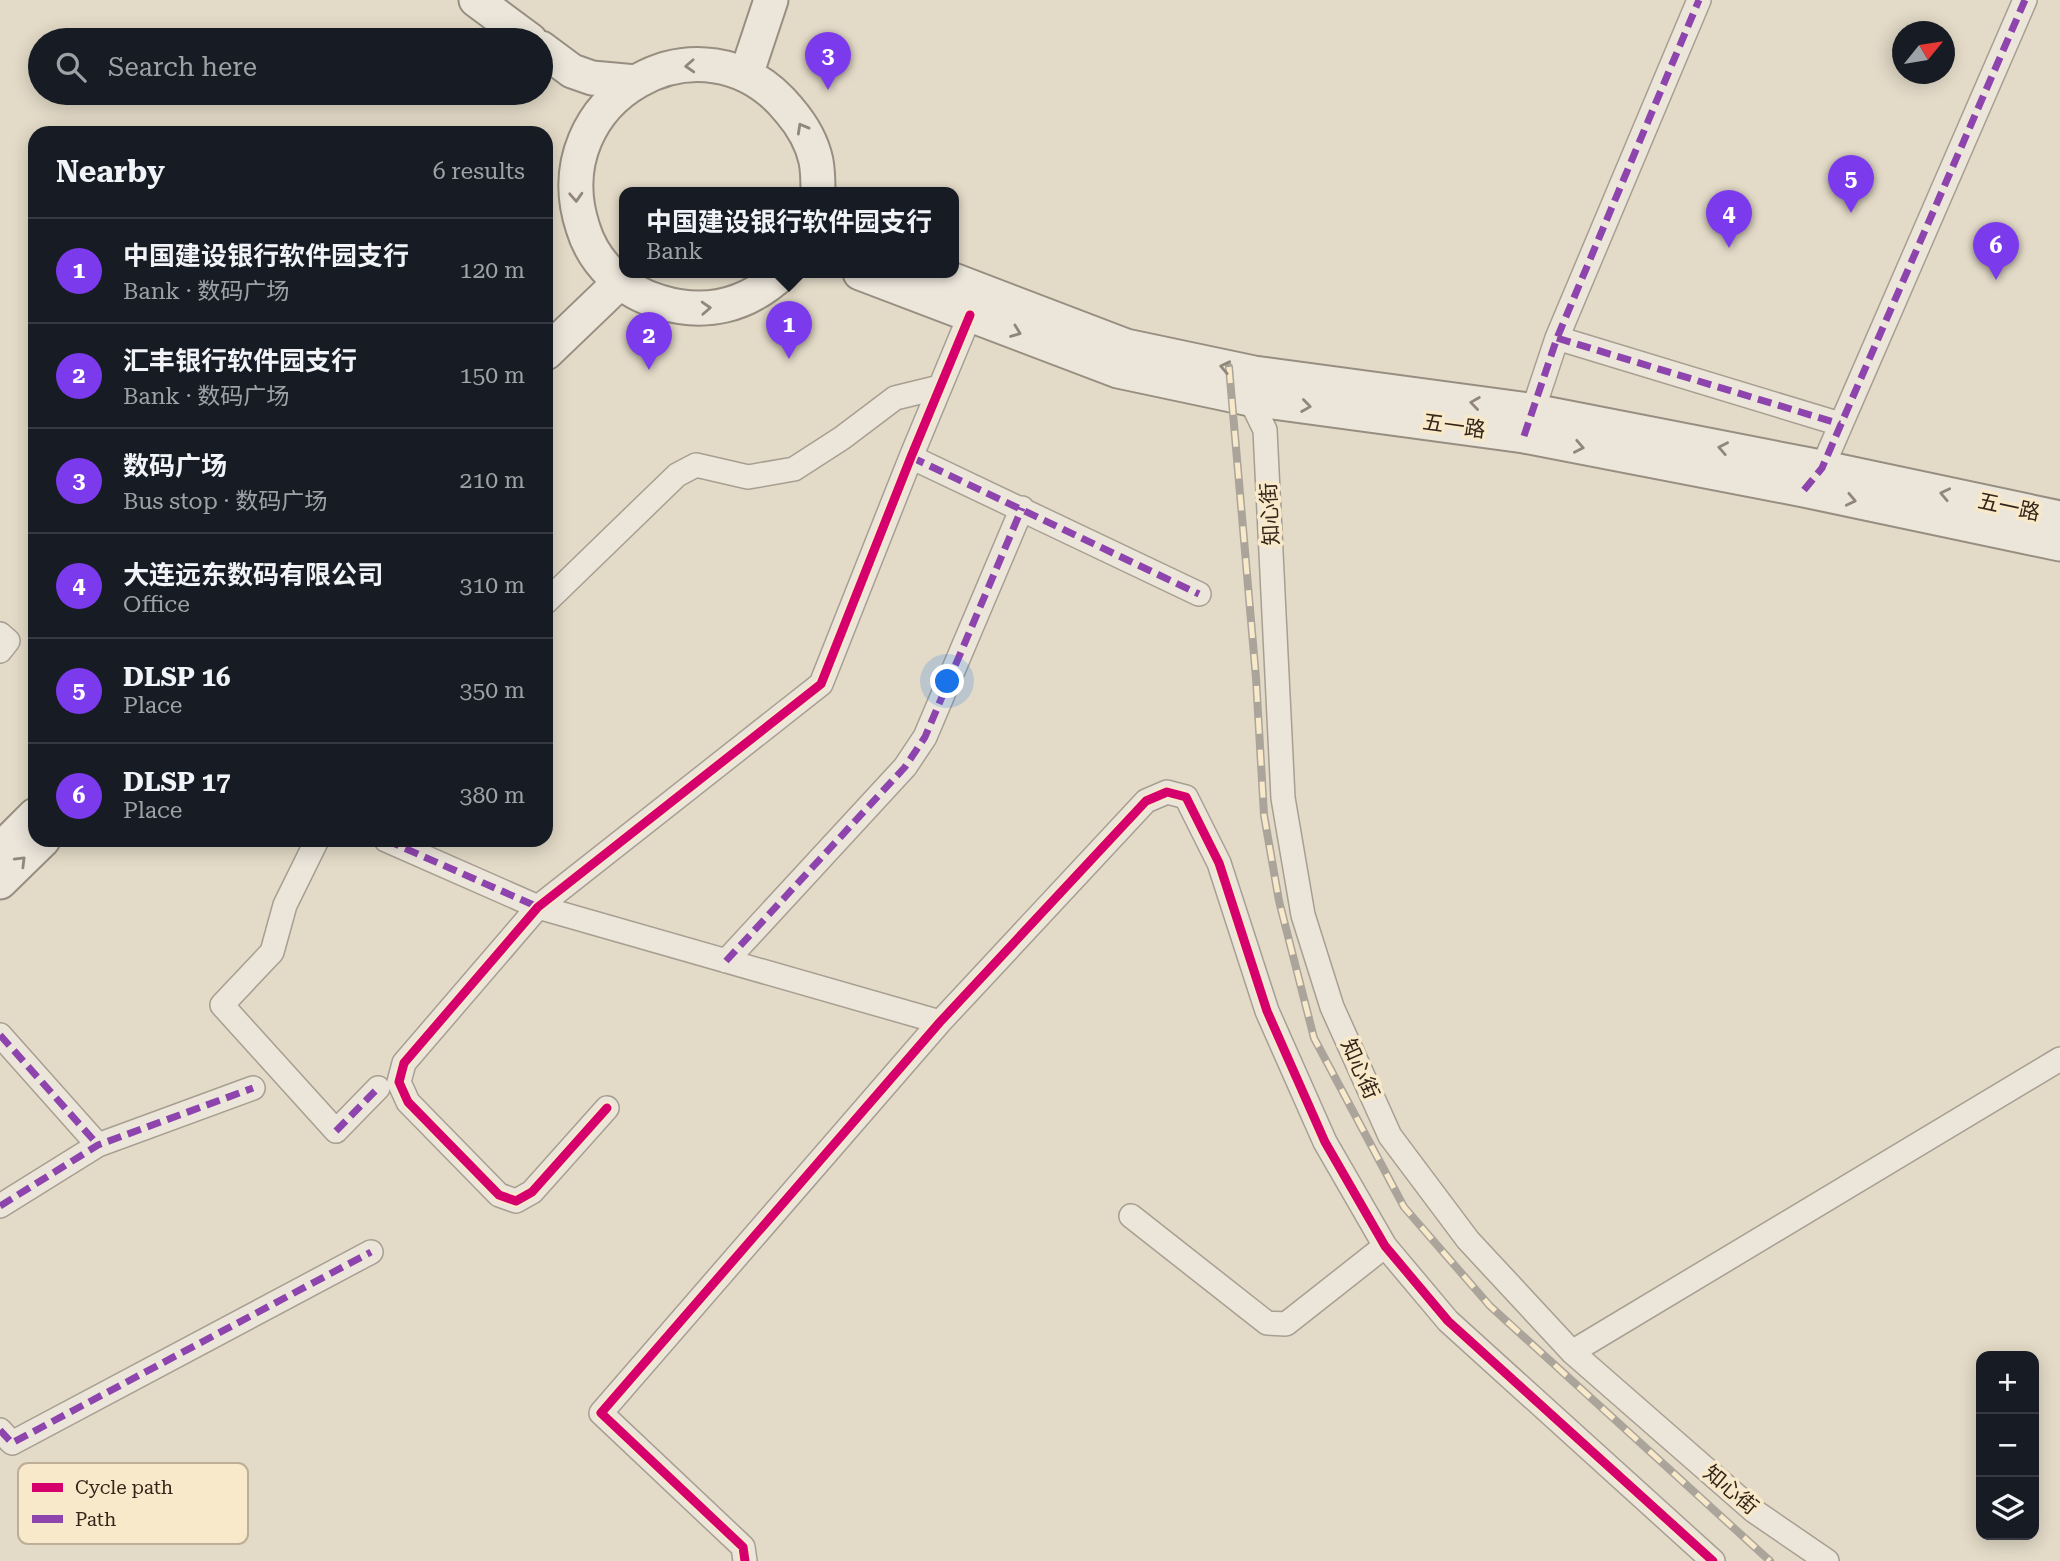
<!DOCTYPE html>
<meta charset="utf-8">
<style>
:root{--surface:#171b24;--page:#242831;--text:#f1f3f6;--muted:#9ea1a6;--line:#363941;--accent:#7c3aed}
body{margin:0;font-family:"Roboto Serif","Noto Sans SC",serif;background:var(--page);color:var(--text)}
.controls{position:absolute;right:21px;bottom:21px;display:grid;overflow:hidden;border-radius:14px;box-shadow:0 4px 18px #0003}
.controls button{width:63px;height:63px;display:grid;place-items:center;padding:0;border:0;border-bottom:2px solid var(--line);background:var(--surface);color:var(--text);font:35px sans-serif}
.compass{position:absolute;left:1892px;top:21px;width:63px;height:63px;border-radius:50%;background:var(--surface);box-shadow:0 4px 18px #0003;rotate:60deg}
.you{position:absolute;left:948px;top:682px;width:24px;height:24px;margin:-18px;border:5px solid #fff;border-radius:50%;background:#1a73e8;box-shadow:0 0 0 10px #1a73e833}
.badge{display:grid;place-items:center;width:46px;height:46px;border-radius:50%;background:var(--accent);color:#fff;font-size:23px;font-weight:700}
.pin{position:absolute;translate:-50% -58px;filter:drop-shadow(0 2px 4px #0008)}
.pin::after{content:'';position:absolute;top:37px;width:24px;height:21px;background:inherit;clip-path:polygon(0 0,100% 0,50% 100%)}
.popup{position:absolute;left:619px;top:187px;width:340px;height:91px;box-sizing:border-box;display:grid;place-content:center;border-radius:14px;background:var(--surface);filter:drop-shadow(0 2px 5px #0005);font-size:23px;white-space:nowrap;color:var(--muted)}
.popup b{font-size:26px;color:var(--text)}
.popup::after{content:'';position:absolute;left:50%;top:100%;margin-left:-14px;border:14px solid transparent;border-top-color:var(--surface)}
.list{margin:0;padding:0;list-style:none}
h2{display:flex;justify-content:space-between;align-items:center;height:91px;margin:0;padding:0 28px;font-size:30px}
h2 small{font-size:23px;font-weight:400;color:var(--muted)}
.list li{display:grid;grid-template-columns:46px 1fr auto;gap:21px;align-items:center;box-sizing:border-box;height:105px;padding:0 28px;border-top:2px solid var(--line)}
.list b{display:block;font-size:26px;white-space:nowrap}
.list p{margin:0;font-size:23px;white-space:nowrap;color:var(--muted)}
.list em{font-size:23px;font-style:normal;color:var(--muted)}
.icon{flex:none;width:38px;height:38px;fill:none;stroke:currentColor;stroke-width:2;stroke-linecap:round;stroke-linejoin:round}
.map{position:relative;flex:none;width:2060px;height:1561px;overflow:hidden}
.search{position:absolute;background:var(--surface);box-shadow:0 4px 18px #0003;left:28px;top:28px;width:525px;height:77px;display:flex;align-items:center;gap:18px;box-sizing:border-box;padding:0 24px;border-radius:38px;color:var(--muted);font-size:26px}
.panel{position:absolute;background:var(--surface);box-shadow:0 4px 18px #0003;left:28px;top:126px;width:525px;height:721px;border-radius:21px}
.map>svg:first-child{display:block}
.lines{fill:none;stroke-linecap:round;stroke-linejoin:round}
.minor-casing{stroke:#a79f91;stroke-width:26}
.secondary-casing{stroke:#978e81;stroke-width:37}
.minor{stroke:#ebe5da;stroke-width:23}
.secondary{stroke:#ebe5da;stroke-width:33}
.rail-casing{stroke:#aaa49a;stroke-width:8}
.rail{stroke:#f7e9ca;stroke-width:5;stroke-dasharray:16;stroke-linecap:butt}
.quiet{stroke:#8e44ad;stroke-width:7;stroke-dasharray:14 7;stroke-linecap:butt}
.cycleway-casing{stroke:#f7e9ca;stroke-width:13}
.cycleway{stroke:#d6006c;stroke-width:9}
.oneway{stroke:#90867a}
.labels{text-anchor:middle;stroke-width:7;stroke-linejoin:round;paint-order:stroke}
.street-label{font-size:21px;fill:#35261a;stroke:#f7e9ca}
.key{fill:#f7e9ca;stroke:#bdae95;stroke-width:2}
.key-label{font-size:19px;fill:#35261a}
</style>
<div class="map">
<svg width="2060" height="1561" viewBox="0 0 2060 1561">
<rect width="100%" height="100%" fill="#e3dac7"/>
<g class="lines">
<g class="minor-casing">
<path id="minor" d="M1557,338L1840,424
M1250,399L1265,430L1283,798L1303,915L1332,1007L1390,1136L1468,1240L1572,1352L1754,1511L1827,1561
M1529,422L1557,338L1699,0
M911,457L1199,594
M1815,477L1822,468L2025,0
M546,602L677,475L696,465L748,477L794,469L842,438L895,398L940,387
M0,634L8,641L0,651
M317,840L285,905L272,952L222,1005L336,1131L378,1088
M386,840L538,907L940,1022
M726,961L905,767L925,737L1022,508
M0,1035L98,1145
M607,1108L532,1192L516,1201L499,1195L408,1102L399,1082L404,1063L538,907L821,684L911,457L970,315
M0,1206L98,1145L253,1088
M1131,1216L1267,1323L1286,1324L1385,1246
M1572,1352L2060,1059
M0,1430L12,1443L371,1252
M745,1561L743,1547L601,1413L940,1022L1146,801L1167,792L1186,797L1219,863L1267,1011L1325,1142L1385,1246L1448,1321L1713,1561"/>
</g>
<g class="secondary-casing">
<path id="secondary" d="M476,0L530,40
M541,48L572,71L592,78L636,82
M746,75L771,0
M782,273C747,306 706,316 660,302C624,292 594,264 583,228C540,98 704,5 789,110C801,124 812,142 816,161C818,171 818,182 818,193
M860,273L1118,371L1250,399L1524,436L1804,490L2060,544
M935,273L1126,346L1254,373L1528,410L1810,465L2060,518
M546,353L620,282
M0,850L35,815
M0,882L43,840"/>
</g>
<use href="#minor" class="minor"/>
<use href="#secondary" class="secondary"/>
<g class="rail-casing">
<path id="rail" d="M1229,367L1256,678L1264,815L1279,901L1314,1038L1404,1207L1490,1306L1770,1561"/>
</g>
<use href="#rail" class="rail"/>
<path class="quiet" d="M1557,338L1840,424
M1524,436L1557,338L1699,0
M911,457L1199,594
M1804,490L1822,468L2025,0
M386,840L538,907
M726,961L905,767L925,737L1022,508
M0,1035L98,1145
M336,1131L378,1088
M0,1206L98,1145L253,1088
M0,1430L12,1443L371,1252"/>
<g class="cycleway-casing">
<path id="cycleway" d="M607,1108L532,1192L516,1201L499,1195L408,1102L399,1082L404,1063L538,907L821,684L911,457L970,315
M745,1561L743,1547L601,1413L940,1022L1146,801L1167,792L1186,797L1219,863L1267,1011L1325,1142L1385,1246L1448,1321L1713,1561"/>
</g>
<use href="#cycleway" class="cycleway"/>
</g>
<defs><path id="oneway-chevron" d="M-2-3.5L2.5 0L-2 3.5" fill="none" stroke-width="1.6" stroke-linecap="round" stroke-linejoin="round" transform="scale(1.75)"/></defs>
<g class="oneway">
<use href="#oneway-chevron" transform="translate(690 66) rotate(177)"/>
<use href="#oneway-chevron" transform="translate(802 128) rotate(-119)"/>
<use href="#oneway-chevron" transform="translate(576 197) rotate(87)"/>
<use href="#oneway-chevron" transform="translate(706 308) rotate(-3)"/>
<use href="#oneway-chevron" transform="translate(1016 332) rotate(21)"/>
<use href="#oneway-chevron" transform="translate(1225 367) rotate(-168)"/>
<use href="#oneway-chevron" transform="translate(1475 403) rotate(-172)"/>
<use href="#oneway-chevron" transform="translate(1306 406) rotate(8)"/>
<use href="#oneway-chevron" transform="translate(1579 447) rotate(11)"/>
<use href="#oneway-chevron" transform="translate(1723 448) rotate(-169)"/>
<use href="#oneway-chevron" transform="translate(1945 494) rotate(-168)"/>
<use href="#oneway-chevron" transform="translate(1851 500) rotate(12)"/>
<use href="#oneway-chevron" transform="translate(21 861) rotate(-45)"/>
</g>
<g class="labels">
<g class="street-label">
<text transform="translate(1454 426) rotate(8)" y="7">五一路</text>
<text transform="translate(2009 507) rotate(12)" y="7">五一路</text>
<text transform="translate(1270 514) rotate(-93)" y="7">知心街</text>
<text transform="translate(1360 1069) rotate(66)" y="7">知心街</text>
<text transform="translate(1731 1490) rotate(40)" y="7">知心街</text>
</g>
</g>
<rect x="18" y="1463" width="230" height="81" rx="10" class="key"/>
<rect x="32" y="1483" width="31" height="9" fill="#d6006c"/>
<rect x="32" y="1515" width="31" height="8" fill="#8e44ad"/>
<g class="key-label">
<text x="75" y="1494">Cycle path</text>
<text x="75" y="1526">Path</text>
</g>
</svg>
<div class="controls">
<button>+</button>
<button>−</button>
<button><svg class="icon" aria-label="layers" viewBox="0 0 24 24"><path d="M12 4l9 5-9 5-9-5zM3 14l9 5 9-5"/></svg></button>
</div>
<svg class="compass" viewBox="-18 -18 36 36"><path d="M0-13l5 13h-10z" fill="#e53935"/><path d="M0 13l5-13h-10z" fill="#9ea1a6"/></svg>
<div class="you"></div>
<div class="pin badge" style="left:789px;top:359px">1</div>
<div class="popup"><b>中国建设银行软件园支行</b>Bank</div>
<div class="pin badge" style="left:649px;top:370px">2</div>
<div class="pin badge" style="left:828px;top:90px">3</div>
<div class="pin badge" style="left:1729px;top:248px">4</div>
<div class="pin badge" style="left:1851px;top:213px">5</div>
<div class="pin badge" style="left:1996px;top:280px">6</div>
<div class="search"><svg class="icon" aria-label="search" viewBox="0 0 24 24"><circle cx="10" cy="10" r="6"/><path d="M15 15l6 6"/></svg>Search here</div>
<section class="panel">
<h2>Nearby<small>6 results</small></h2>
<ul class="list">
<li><span class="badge">1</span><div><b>中国建设银行软件园支行</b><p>Bank · 数码广场</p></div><em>120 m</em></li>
<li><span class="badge">2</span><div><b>汇丰银行软件园支行</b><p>Bank · 数码广场</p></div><em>150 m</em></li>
<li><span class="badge">3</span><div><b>数码广场</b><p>Bus stop · 数码广场</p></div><em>210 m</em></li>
<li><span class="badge">4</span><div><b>大连远东数码有限公司</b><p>Office</p></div><em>310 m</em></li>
<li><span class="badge">5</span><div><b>DLSP 16</b><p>Place</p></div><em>350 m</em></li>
<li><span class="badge">6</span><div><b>DLSP 17</b><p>Place</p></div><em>380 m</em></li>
</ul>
</section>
</div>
